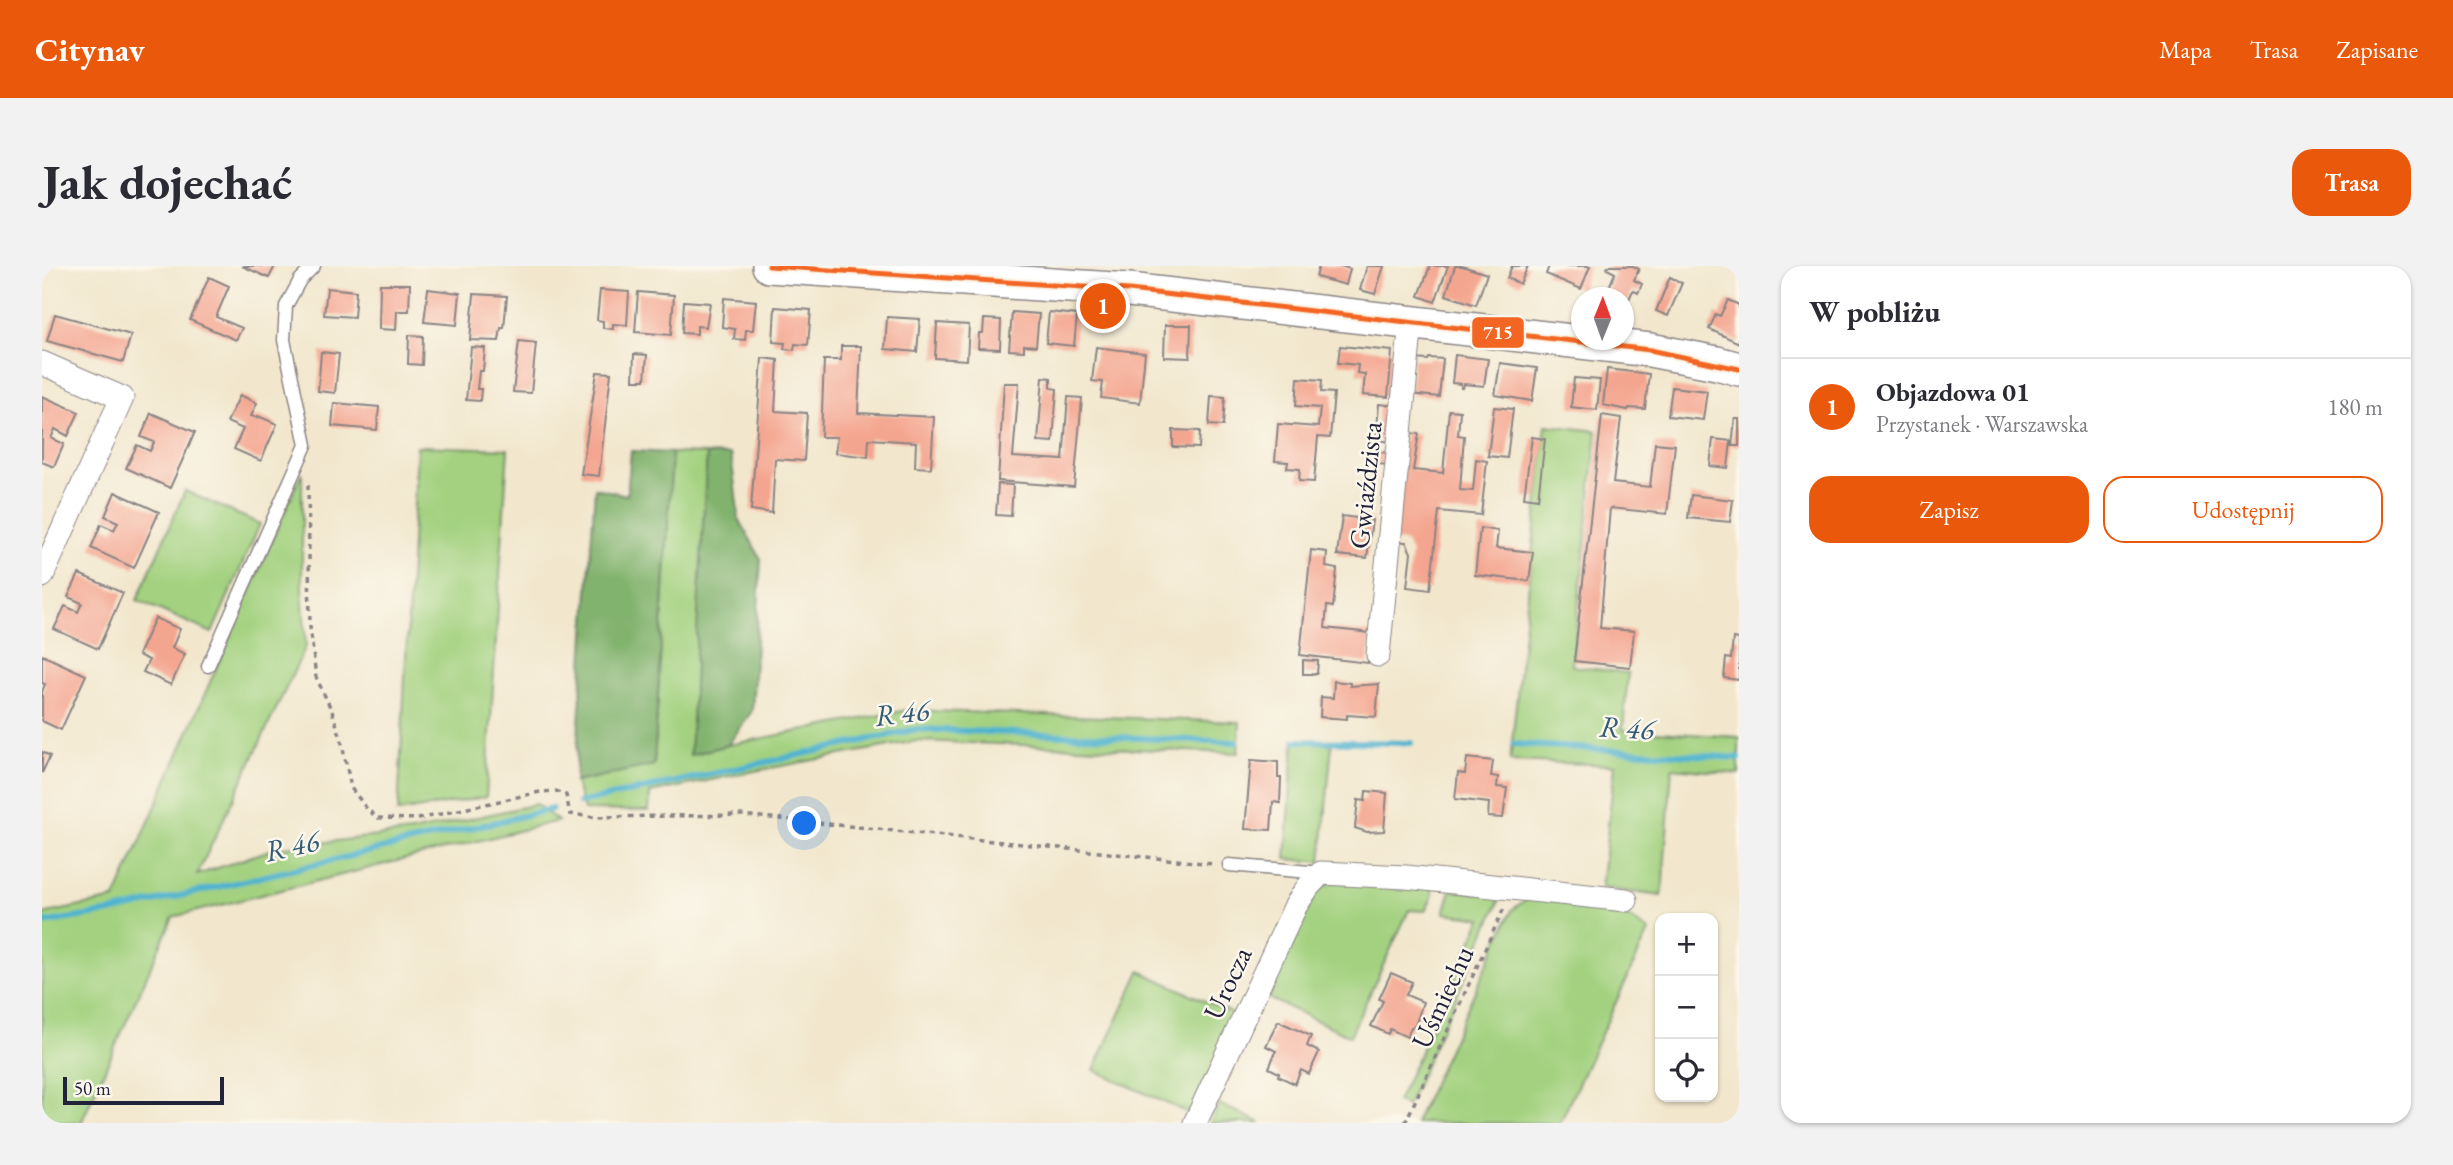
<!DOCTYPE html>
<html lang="pl">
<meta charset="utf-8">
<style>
:root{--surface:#fff;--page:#f2f2f3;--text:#2b2b33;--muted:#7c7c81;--line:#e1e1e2;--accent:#ea580c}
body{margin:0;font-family:"EB Garamond",serif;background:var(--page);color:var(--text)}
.controls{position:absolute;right:21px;bottom:21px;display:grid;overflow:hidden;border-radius:14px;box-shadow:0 2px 5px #0004}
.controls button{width:63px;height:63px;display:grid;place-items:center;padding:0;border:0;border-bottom:2px solid var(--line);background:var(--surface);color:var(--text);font:35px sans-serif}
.compass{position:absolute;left:1529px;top:21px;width:63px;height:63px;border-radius:50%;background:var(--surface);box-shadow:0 2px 5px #0004;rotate:1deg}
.scale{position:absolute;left:21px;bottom:18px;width:161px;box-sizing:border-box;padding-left:7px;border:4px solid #22223b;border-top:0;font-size:19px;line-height:24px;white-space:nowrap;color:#22223b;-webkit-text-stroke:5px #fbf7ec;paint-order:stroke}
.you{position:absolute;left:763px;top:558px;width:24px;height:24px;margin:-18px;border:5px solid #fff;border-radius:50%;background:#1a73e8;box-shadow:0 0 0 10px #1a73e833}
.badge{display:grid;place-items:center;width:46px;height:46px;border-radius:50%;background:var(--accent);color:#fff;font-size:23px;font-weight:700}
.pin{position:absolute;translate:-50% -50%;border:4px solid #fff;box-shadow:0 2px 7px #0006}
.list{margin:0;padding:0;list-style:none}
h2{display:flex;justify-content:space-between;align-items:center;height:91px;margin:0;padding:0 28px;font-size:30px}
h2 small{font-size:23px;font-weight:400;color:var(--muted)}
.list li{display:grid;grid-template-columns:46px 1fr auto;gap:21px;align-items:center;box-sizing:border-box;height:98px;padding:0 28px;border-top:2px solid var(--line)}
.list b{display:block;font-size:26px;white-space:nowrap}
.list p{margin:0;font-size:23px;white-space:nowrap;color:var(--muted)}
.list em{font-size:23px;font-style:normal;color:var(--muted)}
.actions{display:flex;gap:14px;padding:21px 28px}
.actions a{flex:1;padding:16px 0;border:2px solid var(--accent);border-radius:21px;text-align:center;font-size:24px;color:var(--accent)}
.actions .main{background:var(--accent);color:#fff}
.icon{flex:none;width:38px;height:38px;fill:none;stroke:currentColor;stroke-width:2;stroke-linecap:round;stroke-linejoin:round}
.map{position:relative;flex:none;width:1697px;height:857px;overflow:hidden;border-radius:21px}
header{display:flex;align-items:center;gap:42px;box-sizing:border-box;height:98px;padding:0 35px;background:var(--accent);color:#fff}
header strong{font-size:33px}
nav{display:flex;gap:38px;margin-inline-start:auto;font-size:24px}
.intro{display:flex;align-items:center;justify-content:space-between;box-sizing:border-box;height:168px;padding:0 42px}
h1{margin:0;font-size:49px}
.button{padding:18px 32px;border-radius:21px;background:var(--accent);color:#fff;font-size:24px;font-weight:700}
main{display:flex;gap:42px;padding:0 42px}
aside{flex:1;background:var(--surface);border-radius:21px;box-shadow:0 2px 5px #0004}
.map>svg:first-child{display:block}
.green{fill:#a3d17f;stroke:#627a5d;stroke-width:2}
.forest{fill:#82b36e;stroke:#526a54;stroke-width:2}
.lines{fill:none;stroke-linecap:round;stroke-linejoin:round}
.stream{stroke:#50b3cf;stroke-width:6}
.building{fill:#f4a58f}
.lane-casing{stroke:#8a8484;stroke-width:15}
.street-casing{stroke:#8a8484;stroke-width:25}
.secondary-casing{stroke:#8a8484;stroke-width:36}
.path{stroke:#8a8484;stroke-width:3.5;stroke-dasharray:5 5;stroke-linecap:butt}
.lane{stroke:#fff;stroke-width:12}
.street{stroke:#fff;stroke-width:23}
.secondary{stroke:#fff;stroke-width:33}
.bus-1-casing{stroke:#fbf7ec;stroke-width:10}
.bus-1{stroke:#f26522;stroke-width:5}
.labels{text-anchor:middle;stroke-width:5;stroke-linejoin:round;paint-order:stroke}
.street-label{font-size:28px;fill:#22223b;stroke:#fbf7ec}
.water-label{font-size:30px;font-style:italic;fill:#345c76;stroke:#fbf7ec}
.line-badge{stroke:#fbf7ec;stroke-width:2.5}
.badge-label{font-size:19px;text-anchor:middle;font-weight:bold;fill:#fff}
</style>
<header>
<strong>Citynav</strong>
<nav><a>Mapa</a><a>Trasa</a><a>Zapisane</a></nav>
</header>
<div class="intro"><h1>Jak dojechać</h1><a class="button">Trasa</a></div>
<main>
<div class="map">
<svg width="1697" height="857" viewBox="0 0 1697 857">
<rect width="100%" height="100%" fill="#fbf7ec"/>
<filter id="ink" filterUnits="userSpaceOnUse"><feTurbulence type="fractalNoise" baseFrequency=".0143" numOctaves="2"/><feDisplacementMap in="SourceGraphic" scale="14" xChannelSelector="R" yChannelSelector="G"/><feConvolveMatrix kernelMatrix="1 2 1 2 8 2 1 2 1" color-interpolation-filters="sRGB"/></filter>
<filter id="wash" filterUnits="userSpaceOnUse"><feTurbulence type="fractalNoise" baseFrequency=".00686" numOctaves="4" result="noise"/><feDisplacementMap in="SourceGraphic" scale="28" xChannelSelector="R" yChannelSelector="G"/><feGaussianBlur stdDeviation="1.57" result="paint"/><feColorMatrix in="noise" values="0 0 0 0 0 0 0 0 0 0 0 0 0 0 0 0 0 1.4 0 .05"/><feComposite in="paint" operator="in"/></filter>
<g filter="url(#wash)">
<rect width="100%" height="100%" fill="#f2e7cd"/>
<path class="green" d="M1504,159L1555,165L1530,400L1586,407L1581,464L1697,471V508L1630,502L1620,630L1559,622L1573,499L1468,495Z
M375,180L466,183L444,531L356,546Z
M630,187L665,188L649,489L686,479L865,444L1198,456L1196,487L874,475L697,508L608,527L607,545L542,544L533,516L612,498Z
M260,206V322L264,380L155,609L234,582L370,566L494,538L516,555L131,651L39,857H0V648L73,633Z
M143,225L218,258L170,367L95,334Z
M1252,476L1290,478L1279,596L1244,593Z
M1294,615L1389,620L1391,629L1383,645L1367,644L1308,770L1226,732L1273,628L1281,620Z
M1409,624L1459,631L1365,840L1355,836L1440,652L1402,647Z
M1487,631L1567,639L1607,665L1518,857H1373L1470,644Z
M1098,705L1196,750L1150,849L1052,804Z
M1177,838L1219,857H1168Z"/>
<path class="forest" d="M589,185L630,187L612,499L533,516L553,222L585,229Z
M665,188L689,189L697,253L719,293L710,445L686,479L648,489Z"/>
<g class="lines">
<path class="stream" d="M1253,475L1369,477
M1471,478L1697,492
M537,537L875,463L1195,476
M0,657L69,646L510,543"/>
</g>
<g id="blocks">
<path class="building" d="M200,0H233L227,12Z
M1277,0H1299L1308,3L1304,19L1274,11Z
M1325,0H1342L1333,28L1318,24Z
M1388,0H1406L1393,36L1377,30Z
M1413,0H1420L1445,8L1434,39L1404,29Z
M1470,0H1486L1478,18L1465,12Z
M1507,0H1548L1539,23L1504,8Z
M1566,0H1591L1597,3L1592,14L1600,18L1596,27L1591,24L1586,36L1582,34V32L1565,26L1573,7L1565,3Z
M167,11L187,20L174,51L200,62L194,74L148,54Z
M1628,11L1640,17L1626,50L1614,45Z
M338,18H368L367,45H355L354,64L337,63Z
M285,22L314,25L312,51L282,49Z
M386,23L418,27L415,59L382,56Z
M558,24L587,26L585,59L571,58V63L561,62V55L555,54Z
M596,26L632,29L629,69L593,66Z
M432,28L465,30L462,62H459L457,75L428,74Z
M682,32L714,35L711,64H704L703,74L692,73L693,63L680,61Z
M1686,34L1697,39V77L1667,63L1674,48L1678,50Z
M642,35L668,37L664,61L655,60V68L640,67Z
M733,41L769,44L766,79L753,78L752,84L742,83L743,77L731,76Z
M970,46L997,48L994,80L982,79V85L967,84Z
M1007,46L1035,49L1032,80L1004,77Z
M13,48L89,69L81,96L5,75Z
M845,51L878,53L875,86L843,83Z
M942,53L959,54L958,83L936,82L937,67H941Z
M895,57L927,59L925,94L893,92Z
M1123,59H1149L1148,92L1122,91Z
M367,69L381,70L380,99L366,98Z
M477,75L494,77L489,127L471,126Z
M799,80H819L816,147L892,151L889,202L873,201L874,176L827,173L826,191L793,187L795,171H779L782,94H799Z
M1298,80L1350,85L1346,131L1321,129L1323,108L1315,107L1316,99L1296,97Z
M429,81L443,82L441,105H437L435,123H439L438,135L424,134Z
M1054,81L1103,87L1098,137L1059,132L1061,116L1050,115Z
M279,86L297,88L293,127L276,125Z
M592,88L605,89L603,114H591Z
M1413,89L1446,93L1442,120L1422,118L1421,122H1419V118L1410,117Z
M720,92L736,94L733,145L765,147L762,195L733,193L730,247L709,244Z
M1387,92L1401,93L1397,131L1368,128L1371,93L1386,94Z
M1458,97L1495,102L1490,135L1453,129Z
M1565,103L1607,108L1603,143L1587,142L1586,144L1561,139Z
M555,106L569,107L557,210L539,208Z
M1001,111L1009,112V122L1015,123L1011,176L996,175Z
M1256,112L1280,114L1279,126L1292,127L1288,172L1276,171L1272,216L1257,215L1258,203L1245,202L1246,196L1233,195L1236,158L1276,161L1278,142L1254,140Z
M1532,112L1558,114L1555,144L1529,141Z
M962,117H977L971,191L1021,194L1026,131L1040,132L1032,221L956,215Z
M1630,121L1665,125L1661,154L1626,150Z
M198,129L215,137L209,150L215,152L216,150L235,158L219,195L192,183L201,163L185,156Z
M0,130L37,146L26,170L13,163L11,168L9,172L22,178L12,201L0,196Z
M1169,130L1183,131L1181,160L1167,159Z
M292,137L337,141L335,164L290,160Z
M1337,138L1354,140L1350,176L1334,174Z
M1452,141L1471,143L1465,192L1446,190Z
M1407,144L1418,145L1416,169L1422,170L1418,224L1431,225L1434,193L1445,195L1439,249L1397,245L1388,324L1365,321L1369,287L1364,276L1352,275L1362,167L1377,168L1371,204L1401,207Z
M109,147L153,166L128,222L84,202L95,179L108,185L110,181L112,176L99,171Z
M1560,149L1579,152L1571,217L1608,221L1613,177L1633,179L1625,248L1568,242L1558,362L1592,365L1588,401L1532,395Z
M1693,153H1697V180H1690Z
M1131,164L1158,165L1157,182L1131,181Z
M1490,171L1503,173L1496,233L1482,231Z
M1671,173L1689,175L1686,202L1668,200Z
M1325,185L1348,187L1347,199L1324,197Z
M956,218L971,219L969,250L954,249Z
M73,226L117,246L92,302L49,282L59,258L72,264L76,256L63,250Z
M1649,229L1691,234L1688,256L1646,252Z
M1300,250L1330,254L1325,292L1295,289Z
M1438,262L1456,265L1454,282L1491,286L1487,315L1433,309Z
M1269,284L1285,286L1284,301L1295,303L1291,341L1285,340L1283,362L1329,367L1326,397L1258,389Z
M37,308L81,327L56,383L12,363L23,340L36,346L40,337L26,331Z
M113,352L138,363L130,382L143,388L129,419L101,406L107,394L96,389Z
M1691,372L1697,373V414L1682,412L1684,392L1689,393Z
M0,389L44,409L19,464L0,455V426L3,418L0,417Z
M1261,394L1276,395L1275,408H1261Z
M1292,415L1308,417V420L1337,418L1334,451L1305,449V453L1278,451L1279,431L1291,432Z
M0,486L8,490L0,507Z
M1425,492L1451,495L1449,510L1456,511L1455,521L1465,522L1461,552L1446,551L1447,537L1413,533L1416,507L1423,508Z
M1209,494L1236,496V512H1239L1238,537L1231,536L1229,564L1203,563Z
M1324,525L1345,527L1342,565L1325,566L1313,562L1316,534L1323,535Z
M1349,707L1370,716L1364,729L1381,736L1373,760L1369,761L1365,771L1348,763L1346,768L1329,760L1341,735L1337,733Z
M1236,755L1269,770L1265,780L1277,786L1267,808L1259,804L1253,818L1236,810L1237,807L1227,802L1234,785L1224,780Z"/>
</g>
</g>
<g filter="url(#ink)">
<use href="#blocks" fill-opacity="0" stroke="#8a8484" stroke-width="2"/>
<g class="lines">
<g class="lane-casing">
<path id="lane" d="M166,400L264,179L242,74L244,40L258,14L272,0
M1187,599L1279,607"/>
</g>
<g class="street-casing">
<path id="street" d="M0,97L80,132L0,310
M1336,389L1369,56
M1153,857L1254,639L1266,621L1279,607L1364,611L1584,634"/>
</g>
<g class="secondary-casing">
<path id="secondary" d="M727,0L1087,24L1608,84L1675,97L1697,103"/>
</g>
<path class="path" d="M266,219L268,361L274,411L290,445L299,472L309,522L325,543L336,552L376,553L498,526L514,525L524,529L528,548L552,551L700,549L1172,598
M1363,857L1462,642"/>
<use href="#lane" class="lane"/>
<use href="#street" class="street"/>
<use href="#secondary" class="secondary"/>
<g class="bus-1-casing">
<path id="bus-1" d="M727,0L1087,24L1608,84L1697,103"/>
</g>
<use href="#bus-1" class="bus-1"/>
</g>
</g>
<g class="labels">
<g class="street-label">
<text transform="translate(1323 219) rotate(-84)" y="10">Gwiaździsta</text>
<text transform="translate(1185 717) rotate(-65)" y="10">Urocza</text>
<text transform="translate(1400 731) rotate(-65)" y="10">Uśmiechu</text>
</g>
<g class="water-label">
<text transform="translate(860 447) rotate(-7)" y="10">R 46</text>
<text transform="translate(1585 462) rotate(3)" y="10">R 46</text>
<text transform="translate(250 580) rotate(-13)" y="10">R 46</text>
</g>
</g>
<rect class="line-badge" x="1429" y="50" width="54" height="33" rx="7" fill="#f26522"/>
<g class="badge-label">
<text x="1456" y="73">715</text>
</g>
</svg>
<div class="controls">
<button>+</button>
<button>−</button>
<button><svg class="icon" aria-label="locate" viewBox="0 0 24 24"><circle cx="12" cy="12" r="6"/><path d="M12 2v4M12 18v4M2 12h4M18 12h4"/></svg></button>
</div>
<svg class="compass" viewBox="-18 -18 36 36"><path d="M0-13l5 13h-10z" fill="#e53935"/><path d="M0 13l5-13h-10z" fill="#7c7c81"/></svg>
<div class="scale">50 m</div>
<div class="you"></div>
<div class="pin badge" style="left:1061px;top:40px">1</div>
</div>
<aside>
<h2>W pobliżu<small></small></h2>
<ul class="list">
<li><span class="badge">1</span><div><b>Objazdowa 01</b><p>Przystanek · Warszawska</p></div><em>180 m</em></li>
</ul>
<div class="actions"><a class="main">Zapisz</a><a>Udostępnij</a></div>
</aside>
</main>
